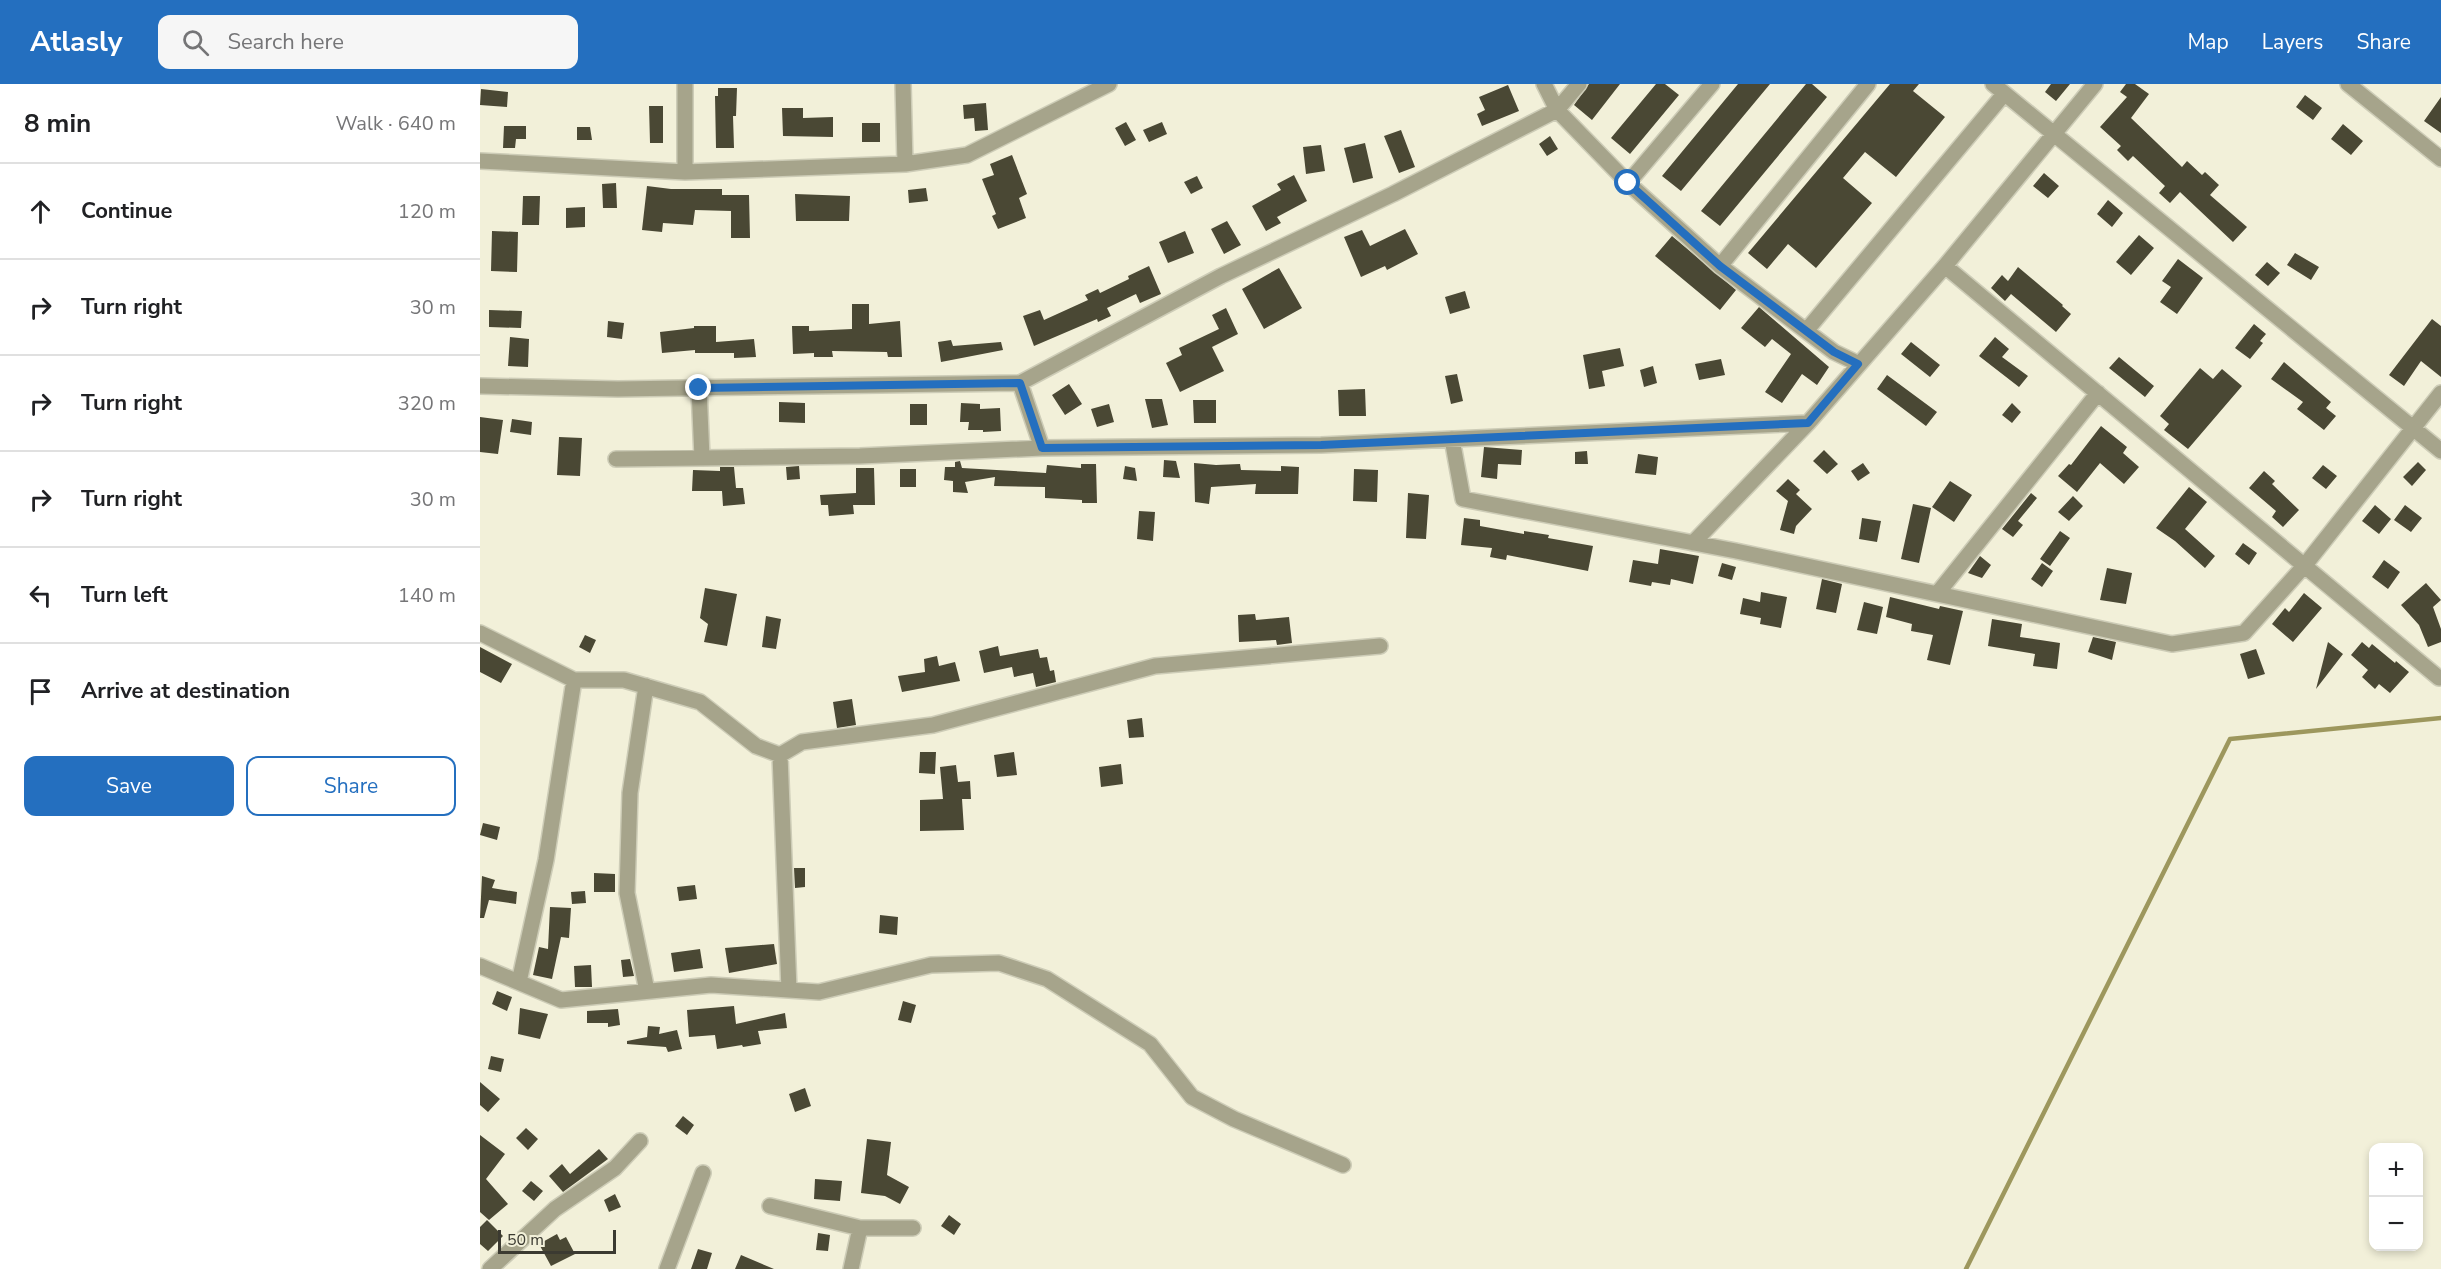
<!DOCTYPE html>
<meta charset="utf-8">
<style>
:root{--surface:#fff;--page:#f6f6f6;--text:#202124;--muted:#757577;--line:#e0e0e0;--accent:#246fbf}
body{margin:0;font-family:"Nunito Sans",sans-serif;background:var(--page);color:var(--text)}
.controls{position:absolute;right:18px;bottom:18px;display:grid;overflow:hidden;border-radius:12px;box-shadow:0 3px 9px #0003}
.controls button{width:54px;height:54px;display:grid;place-items:center;padding:0;border:0;border-bottom:2px solid var(--line);background:var(--surface);color:var(--text);font:30px sans-serif}
.scale{position:absolute;left:18px;bottom:15px;width:118px;box-sizing:border-box;padding-left:6px;border:3px solid #3b3a31;border-top:0;font-size:16px;line-height:21px;white-space:nowrap;color:#3b3a31;-webkit-text-stroke:4px #f2f0d9;paint-order:stroke}
.stop{position:absolute;width:18px;height:18px;margin:-14px;border:4px solid #246fbf;border-radius:50%;background:#fff}
.stop.end{background:#246fbf;border-color:#fff;box-shadow:0 2px 6px #0008}
.list{margin:0;padding:0;list-style:none}
h2{display:flex;justify-content:space-between;align-items:center;height:78px;margin:0;padding:0 24px;font-size:26px}
h2 small{font-size:20px;font-weight:400;color:var(--muted)}
.list li{display:grid;grid-template-columns:39px 1fr auto;gap:18px;align-items:center;box-sizing:border-box;height:96px;padding:0 24px;border-top:2px solid var(--line)}
.list b{display:block;font-size:22px;white-space:nowrap}
.list em{font-size:20px;font-style:normal;color:var(--muted)}
.actions{display:flex;gap:12px;padding:18px 24px}
.actions a{flex:1;padding:14px 0;border:2px solid var(--accent);border-radius:12px;text-align:center;font-size:21px;color:var(--accent)}
.actions .main{background:var(--accent);color:#fff}
.icon{flex:none;width:33px;height:33px;fill:none;stroke:currentColor;stroke-width:2;stroke-linecap:round;stroke-linejoin:round}
.map{position:relative;flex:none;width:1961px;height:1185px;overflow:hidden}
header{display:flex;align-items:center;gap:36px;box-sizing:border-box;height:84px;padding:0 30px;background:var(--accent);color:#fff}
header strong{font-size:28px}
nav{display:flex;gap:33px;margin-inline-start:auto;font-size:21px}
.search{width:420px;height:54px;background:var(--page);display:flex;align-items:center;gap:15px;box-sizing:border-box;padding:0 21px;border-radius:12px;color:var(--muted);font-size:22px}
main{display:flex}
aside{flex:1;background:var(--surface)}
.map>svg:first-child{display:block}
.lines{fill:none;stroke-linecap:round;stroke-linejoin:round}
.stream{stroke:#9d975d;stroke-width:4.5}
.building{fill:#4a4834}
.street-casing{stroke:#cdccb7;stroke-width:18}
.street{stroke:#a6a48b;stroke-width:15}
.route{stroke:#246fbf;stroke-width:8}
</style>
<header>
<strong>Atlasly</strong>
<div class="search"><svg class="icon" aria-label="search" viewBox="0 0 24 24"><circle cx="10" cy="10" r="6"/><path d="M15 15l6 6"/></svg>Search here</div>
<nav><a>Map</a><a>Layers</a><a>Share</a></nav>
</header>
<main>
<aside>
<h2>8 min<small>Walk · 640 m</small></h2>
<ul class="list">
<li><svg class="icon" aria-label="ahead" viewBox="0 0 24 24"><path d="M12 20V5M6 11l6-6 6 6"/></svg><div><b>Continue</b></div><em>120 m</em></li>
<li><svg class="icon" aria-label="right" viewBox="0 0 24 24"><path d="M7 20v-9h11M14 6l5 5-5 5"/></svg><div><b>Turn right</b></div><em>30 m</em></li>
<li><svg class="icon" aria-label="right" viewBox="0 0 24 24"><path d="M7 20v-9h11M14 6l5 5-5 5"/></svg><div><b>Turn right</b></div><em>320 m</em></li>
<li><svg class="icon" aria-label="right" viewBox="0 0 24 24"><path d="M7 20v-9h11M14 6l5 5-5 5"/></svg><div><b>Turn right</b></div><em>30 m</em></li>
<li><svg class="icon" aria-label="left" viewBox="0 0 24 24"><path d="M17 20v-9H6M10 6l-5 5 5 5"/></svg><div><b>Turn left</b></div><em>140 m</em></li>
<li><svg class="icon" aria-label="arrive" viewBox="0 0 24 24"><path d="M6 21V4h12l-3 4 3 4H6"/></svg><div><b>Arrive at destination</b></div></li>
</ul>
<div class="actions"><a class="main">Save</a><a>Share</a></div>
</aside>
<div class="map">
<svg width="1961" height="1185" viewBox="0 0 1961 1185">
<rect width="100%" height="100%" fill="#f2f0d9"/>
<g class="lines">
<path class="stream" d="M1486,1185L1750,655L1961,634"/>
</g>
<path class="building" d="M1140,0L1112,36L1094,21L1109,0Z
M1176,0H1185L1199,11L1150,70L1131,54Z
M1258,0H1290L1201,107L1182,92Z
M1326,0H1332L1347,13L1240,142L1221,127Z
M1410,0H1439L1433,7L1465,33L1416,93L1385,68L1363,94L1392,119L1336,184L1308,160L1287,185L1268,169Z
M1571,0H1590L1576,17L1565,8Z
M1646,0H1655L1669,10L1651,34L1702,83L1707,77L1722,91L1725,88L1739,101L1730,111L1767,143L1753,158L1700,108L1690,119L1679,109L1685,102L1653,72L1648,77L1637,66L1641,62L1620,43L1647,13L1640,8Z
M1028,1L1039,27L1002,42L997,30L1005,26L999,13Z
M238,4H257L256,32H253L254,64H236L235,12H238Z
M1,5L28,8L27,23L0,21Z
M1825,11L1842,24L1833,36L1816,23Z
M1961,13V49L1944,37Z
M506,19L508,46L495,47L494,34L484,35L483,21Z
M169,22H183V59H170Z
M302,24H323V34L353,33V53L303,52Z
M646,38L656,56L645,62L635,44Z
M682,38L687,50L669,58L663,46Z
M382,39H400V58H382Z
M1863,40L1883,57L1871,71L1851,55Z
M24,42H46V55H36L35,64H23Z
M97,43H110L112,56H97Z
M921,46L935,83L919,89L904,52Z
M1070,52L1078,65L1067,72L1059,60Z
M885,59L893,94L873,99L864,64Z
M841,61L845,87L826,90L823,63Z
M532,71L547,110L539,114L546,134L518,145L512,132L516,130L502,95L514,91L510,80Z
M1564,89L1579,102L1568,114L1553,102Z
M814,91L827,117L797,133L801,139L786,147L772,122L801,106L797,100Z
M717,92L723,104L711,110L704,98Z
M136,99L137,124H123L122,100Z
M167,102L191,105H242V111H269L270,154H251V127L215,126L213,141L183,139L182,148L162,146Z
M446,104L448,117L429,119L428,106Z
M315,110L370,112L369,137H316Z
M43,112H60L59,141H42Z
M1628,116L1643,129L1632,143L1617,130Z
M105,123V143L86,144V124Z
M747,137L761,161L744,170L731,145Z
M925,145L938,170L907,186L905,182L881,193L864,153L882,146L890,162Z
M12,147L38,148L37,188L11,187Z
M705,147L714,169L688,179L679,158Z
M1659,151L1674,164L1651,191L1636,178Z
M1192,152L1256,206L1240,226L1175,172Z
M1815,169L1839,183L1831,196L1807,181Z
M1698,175L1723,194L1697,230L1680,218L1691,203L1682,197Z
M1787,178L1800,189L1788,202L1775,191Z
M669,182L681,210L660,219L656,210L627,224L631,232L618,238L617,235L554,262L543,232L560,226L564,236L608,216L605,211L618,205L620,209L649,195L648,192Z
M1538,183L1583,221L1582,222L1591,230L1576,248L1531,210L1525,217L1511,204L1522,191L1528,197Z
M799,184L822,224L784,245L762,205Z
M985,207L990,224L970,230L965,213Z
M372,220H389V240L420,237L422,273H408L407,268L352,267L353,273H334V269L313,270L312,242H329V247L372,245Z
M1279,223L1349,283L1337,301L1322,290L1302,319L1285,308L1311,270L1292,255L1285,263L1261,244Z
M746,224L758,250L732,263L744,287L700,308L686,279L702,271L699,264L739,245L732,231Z
M9,226L42,227L41,244L9,243Z
M1952,235L1961,242V293L1941,277L1924,302L1909,291Z
M128,237L144,239L142,255L127,253Z
M1774,240L1786,250L1780,257L1783,259L1770,275L1755,264Z
M214,242H236V258L274,255L276,273L254,274V269H215V266L182,269L180,248L214,244Z
M30,253L49,255L48,283L28,282Z
M1515,253L1529,265L1522,273L1548,292L1539,303L1499,272Z
M471,256L473,262L521,258L523,266L461,278L458,258Z
M1431,258L1460,281L1450,293L1421,270Z
M1140,264L1144,282L1122,287L1125,302L1109,305L1103,271Z
M1639,273L1674,302L1665,313L1629,284Z
M1241,275L1245,291L1219,296L1215,280Z
M1804,278L1851,318L1846,324L1856,332L1844,346L1817,325L1823,318L1791,295Z
M1173,282L1177,299L1164,303L1160,286Z
M1720,284L1733,295L1742,285L1762,302L1708,365L1684,346L1689,340L1680,332Z
M977,290L983,317L971,320L965,292Z
M1407,291L1457,328L1446,342L1397,305Z
M589,300L602,320L585,331L572,311Z
M885,305L886,332H859L858,306Z
M665,315H682L688,341L672,344Z
M713,316H736V339H714Z
M299,318L325,319V339L299,338Z
M481,319L500,320V325L520,324L521,347L503,348V346H488L489,338H480Z
M1532,319L1541,328L1532,339L1522,331Z
M430,320H447V341H430Z
M629,320L634,338L617,343L611,325Z
M0,333L23,336L18,370L0,368Z
M32,335L52,338L51,351L30,348Z
M1621,342L1647,363L1643,369L1659,383L1644,400L1620,379L1597,408L1578,392L1589,380L1591,381Z
M79,353L102,354L100,392L77,391Z
M1004,363L1042,366L1041,381L1018,380L1017,395L1001,393Z
M1344,366L1358,380L1347,390L1333,377Z
M1107,367L1108,380H1095V368Z
M1158,370L1178,373L1176,391L1155,389Z
M684,376L696,377L700,394L683,393Z
M480,377L482,384L566,389L567,381L601,384V380H616L617,419H602V416L565,414V403L514,402L515,393L485,398L488,409L473,408V397L464,396L465,383H475V378Z
M1938,378L1946,386L1932,402L1923,393Z
M714,379L736,381L760,380L761,386L801,387V382L819,383L818,410H775L776,400L731,403L729,420L715,418Z
M1383,379L1390,389L1378,397L1371,387Z
M1843,381L1857,392L1846,405L1832,394Z
M319,382L320,395L307,396L306,383Z
M645,382L655,384L657,397L643,395Z
M240,383H254L256,404H263L265,420L243,422L242,407H212L213,386L240,387Z
M376,384H394L395,421H373L374,430L349,432L348,421H341L340,411L376,409Z
M420,385H436V403H420Z
M874,385L898,386L897,418L873,417Z
M1784,387L1795,397L1792,400L1819,426L1803,443L1792,433L1796,427L1769,404Z
M1308,395L1320,406L1316,410L1332,425L1316,442L1314,450L1300,446L1308,417L1296,407Z
M1470,397L1492,411L1474,438L1452,423Z
M1709,403L1727,418L1705,445L1735,472L1725,484L1695,457L1676,444Z
M928,409L949,411L946,455L926,454Z
M1551,409L1557,414L1538,437L1543,441L1533,453L1522,445Z
M1593,412L1603,422L1589,437L1578,428Z
M1433,420L1451,424L1439,479L1421,475Z
M1895,421L1911,435L1899,450L1882,437Z
M1925,421L1942,434L1931,448L1914,436Z
M659,427L675,428L673,457L657,455Z
M984,434L1000,436V442L1044,450V447L1069,451L1068,454L1113,462L1108,487L1027,471L1026,476L1010,473L1012,464L981,461Z
M1382,434L1401,437L1397,458L1379,455Z
M1580,447L1590,454L1570,482L1560,475Z
M1763,459L1777,469L1769,481L1755,470Z
M1180,465L1219,472L1213,500L1191,495L1190,501L1172,498L1171,502L1149,498L1153,476L1178,480Z
M1500,472L1511,481L1502,494L1488,489Z
M1904,476L1920,488L1908,505L1892,493Z
M1242,479L1256,483L1252,496L1238,492Z
M1562,479L1573,487L1562,503L1551,495Z
M1627,484L1652,489L1646,520L1620,516Z
M1342,495L1362,500L1356,529L1336,525Z
M1946,499L1961,516L1953,523L1961,545V558L1948,563L1939,541L1921,521Z
M225,504L257,510L247,562L224,558L228,540L220,534Z
M1281,508L1307,513L1301,544L1280,540L1281,534L1260,530L1263,514L1280,518Z
M1824,509L1842,524L1813,558L1792,540L1805,524L1809,528Z
M1410,513L1459,525L1460,522L1483,527L1470,581L1447,576L1453,551L1431,547L1432,540L1406,533Z
M1384,518L1403,523L1397,550L1377,546Z
M775,530L776,536L809,533L812,559L797,561L796,556L759,558L758,531Z
M286,532L301,535L296,565L282,563Z
M1512,535L1542,540L1540,553L1580,559L1577,585L1553,582L1555,570L1508,562Z
M105,551L116,556L110,569L99,563Z
M1613,553L1636,558L1632,576L1608,568Z
M1848,558L1863,570L1836,605Z
M1882,558L1889,564L1892,560L1915,579L1916,577L1929,588L1910,609L1899,600L1895,605L1882,593L1888,586L1871,571Z
M518,562L520,572L558,565L560,574L567,573L570,587L574,586L576,598L556,603L553,589L534,593L532,583L504,589L499,567Z
M0,563L32,580L21,599L0,588Z
M1776,565L1785,590L1768,595L1760,570Z
M457,572L459,582L475,578L480,597L422,608L418,592L445,588L444,575Z
M372,615L376,641L357,644L353,618Z
M662,634L664,653L649,654L647,636Z
M440,668H456L455,690L439,689Z
M534,668L537,691L517,693L514,671Z
M641,680L643,700L621,703L619,683Z
M476,681L478,698L490,697L491,715H482L484,746L440,747V716L463,715L460,683Z
M3,739L20,743L17,756L0,751Z
M314,784H325V803L315,804Z
M114,789L135,790V808H114Z
M2,792L15,796L12,804L37,808L36,820L9,816L4,834H0Z
M215,801L217,815L199,817L197,803Z
M105,807L106,819L92,820L91,808Z
M70,823L91,824L89,854L81,853L72,895L53,891L59,863L68,865Z
M400,831L418,833L417,851L399,849Z
M294,860L297,880L249,889L245,864Z
M220,865L223,884L194,888L191,869Z
M150,875L154,892L143,893L141,876Z
M111,881L112,903H95L94,882Z
M17,907L32,913L27,927L12,920Z
M423,917L436,921L431,939L418,936Z
M254,922L256,940L305,929L307,944L278,947L281,960L263,963L262,961L237,965L235,951L209,953L207,926Z
M40,924L68,930L60,955L38,950Z
M138,925L140,941L128,943V939H107V927Z
M168,942L180,943L179,950L197,946L202,965L188,968L186,963L147,960V957L167,953Z
M11,972L24,975L21,988L8,985Z
M0,998L20,1015L8,1028L0,1021Z
M325,1004L331,1022L315,1028L309,1010Z
M203,1032L214,1041L207,1051L195,1042Z
M46,1044L58,1055L48,1066L36,1054Z
M0,1051L25,1070L6,1095L28,1120L9,1136L0,1128Z
M387,1055L411,1058L407,1091L429,1103L420,1120L405,1112L381,1109Z
M119,1065L128,1075L83,1108L69,1092L82,1080L90,1090Z
M335,1095L362,1097L360,1117L334,1115Z
M51,1097L63,1107L54,1117L42,1107Z
M135,1110L141,1123L129,1128L124,1116Z
M469,1131L481,1140L474,1151L461,1142Z
M7,1136L23,1152L8,1167L0,1160V1143Z
M338,1149L350,1151L348,1167L336,1166Z
M77,1150L80,1156L86,1153L95,1170L71,1182L59,1160Z
M218,1165L232,1169L227,1185H211Z
M261,1171L294,1185H255Z"/>
<g class="lines">
<g class="street-casing">
<path id="street" d="M205,0V88
M423,0L425,80
M1064,0L1077,26L1148,99L1240,182L1354,268L1379,280
M1513,0L1961,367
M1868,0L1961,75
M0,77L205,88L425,80L487,71L629,0
M1148,99L1232,0
M1240,182L1388,0
M1465,182L1959,594
M1326,247L1524,10
M540,299L562,364
M0,302L138,305L540,299L741,192L913,110L1077,26L1099,0
M219,304L222,374
M972,355L983,415L1256,467L1692,560L1764,549L1825,481L1961,309
M136,375L380,372L562,364L841,361L1328,339
M1213,459L1328,339L1465,182L1615,0
M1457,510L1618,309
M0,549L94,596H144L220,618L276,662L300,671L322,658L453,641L675,582L900,562
M166,602L150,709L147,809L167,907
M300,671L309,906
M0,882L81,916L231,901L339,908L451,881L519,879L567,895L670,960L712,1013L754,1035L863,1081
M39,898L66,776L94,596
M290,1122L380,1144
M10,1185L75,1125L135,1084L160,1057
M187,1185L223,1089
M371,1185L380,1144H433"/>
</g>
<use href="#street" class="street"/>
</g>
<g class="lines">
<path class="route" d="M219,304L540,299L562,364L841,361L1328,339L1378,280L1354,268L1240,182L1148,99"/>
</g>
</svg>
<div class="controls">
<button>+</button>
<button>−</button>
</div>
<div class="scale">50 m</div>
<div class="stop" style="left:1148px;top:99px"></div>
<div class="stop end" style="left:219px;top:304px"></div>
</div>
</main>
